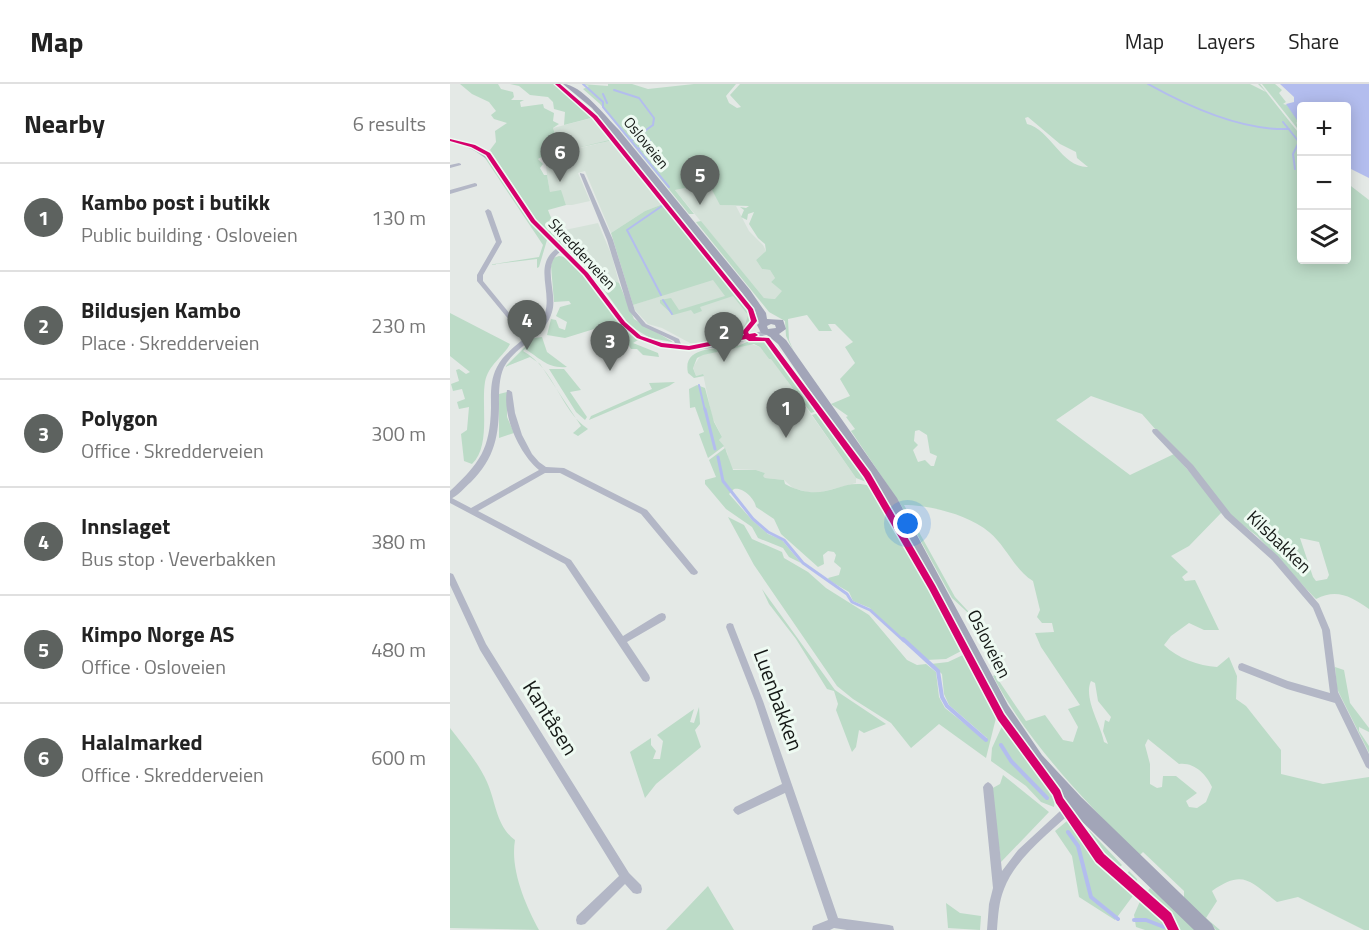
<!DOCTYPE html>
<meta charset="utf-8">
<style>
:root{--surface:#fff;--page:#f2f2f2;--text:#222;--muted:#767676;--line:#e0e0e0;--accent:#5d625f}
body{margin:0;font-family:"Titillium Web",sans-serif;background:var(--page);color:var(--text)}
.controls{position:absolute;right:18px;top:18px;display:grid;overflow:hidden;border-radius:6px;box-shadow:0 3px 15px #0003}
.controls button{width:54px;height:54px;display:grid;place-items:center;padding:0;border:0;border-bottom:2px solid var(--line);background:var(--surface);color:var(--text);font:30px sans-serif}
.you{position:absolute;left:458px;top:440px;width:21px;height:21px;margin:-15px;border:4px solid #fff;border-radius:50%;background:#1a73e8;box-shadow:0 0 0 9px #1a73e833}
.badge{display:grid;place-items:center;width:39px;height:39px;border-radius:50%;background:var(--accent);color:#fff;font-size:20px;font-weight:700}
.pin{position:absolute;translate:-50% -50px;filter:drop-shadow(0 2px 3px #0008)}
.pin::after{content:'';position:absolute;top:32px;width:21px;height:18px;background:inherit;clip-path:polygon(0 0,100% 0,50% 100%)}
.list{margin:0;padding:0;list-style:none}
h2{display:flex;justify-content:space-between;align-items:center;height:78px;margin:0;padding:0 24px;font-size:26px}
h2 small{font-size:20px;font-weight:400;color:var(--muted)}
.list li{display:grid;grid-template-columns:39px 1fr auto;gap:18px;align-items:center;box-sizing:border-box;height:108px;padding:0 24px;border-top:2px solid var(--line)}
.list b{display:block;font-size:22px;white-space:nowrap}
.list p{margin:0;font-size:20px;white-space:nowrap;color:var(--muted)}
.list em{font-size:20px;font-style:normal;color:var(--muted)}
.icon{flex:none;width:33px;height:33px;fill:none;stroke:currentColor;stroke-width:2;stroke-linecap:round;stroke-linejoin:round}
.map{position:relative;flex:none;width:919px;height:846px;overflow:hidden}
header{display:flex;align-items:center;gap:36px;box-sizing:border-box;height:84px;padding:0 30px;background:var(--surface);border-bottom:2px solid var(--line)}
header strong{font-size:28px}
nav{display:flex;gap:33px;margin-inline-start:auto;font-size:21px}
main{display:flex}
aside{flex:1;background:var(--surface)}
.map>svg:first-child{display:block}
.built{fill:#d5e2d9}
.green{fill:#bcdbc7;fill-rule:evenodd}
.water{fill:#b3bdee}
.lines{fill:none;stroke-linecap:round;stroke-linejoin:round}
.stream-far2{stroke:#b3bdee;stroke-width:2}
.stream-far1{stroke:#b3bdee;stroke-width:3}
.stream{stroke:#b3bdee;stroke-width:4}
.minor{fill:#b3b7c6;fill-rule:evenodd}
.tertiary{fill:#b3b7c6;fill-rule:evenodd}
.primary{fill:#a2a5b8;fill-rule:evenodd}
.cycleway-casing{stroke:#eefaf2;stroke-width:3}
.cycleway{fill:#d6006c;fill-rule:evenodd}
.labels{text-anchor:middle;stroke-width:6;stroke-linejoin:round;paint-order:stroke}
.far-street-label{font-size:15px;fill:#151916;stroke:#eefaf2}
.street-label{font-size:18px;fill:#151916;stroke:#eefaf2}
.near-street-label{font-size:21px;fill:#151916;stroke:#eefaf2}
</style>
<header>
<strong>Map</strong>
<nav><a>Map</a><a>Layers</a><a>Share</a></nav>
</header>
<main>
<aside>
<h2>Nearby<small>6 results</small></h2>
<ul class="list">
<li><span class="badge">1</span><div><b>Kambo post i butikk</b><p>Public building · Osloveien</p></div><em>130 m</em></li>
<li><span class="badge">2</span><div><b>Bildusjen Kambo</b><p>Place · Skredderveien</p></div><em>230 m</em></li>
<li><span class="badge">3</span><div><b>Polygon</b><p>Office · Skredderveien</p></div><em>300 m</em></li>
<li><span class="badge">4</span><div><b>Innslaget</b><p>Bus stop · Veverbakken</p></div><em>380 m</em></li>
<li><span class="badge">5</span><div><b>Kimpo Norge AS</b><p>Office · Osloveien</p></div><em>480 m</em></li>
<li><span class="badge">6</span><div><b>Halalmarked</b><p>Office · Skredderveien</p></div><em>600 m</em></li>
</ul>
</aside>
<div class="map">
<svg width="919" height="846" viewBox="0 0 919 846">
<rect width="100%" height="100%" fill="#e4e9e6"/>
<path class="built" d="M142,34L159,56L118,67L163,56L213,120L195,127L161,149L135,87L128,89L140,117L122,121H116L114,115L100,108L97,91L95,71L111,68L103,44Z
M263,99V108L272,121L286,122L299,147L313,161L316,167L306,176L312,185L320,186L325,194L321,198L333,207L326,215L314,214L225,106Z
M148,139L162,172L169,199L158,194L132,171H126L120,166L110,147Z
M272,192L302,232L301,240L291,248L253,259H240L212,244L198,240L185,226L183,221Z
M301,260L310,263L319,275L321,274L406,394V399L364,410L343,404L334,396L315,394L312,392L315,389L306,386L281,385L277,368L269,356L272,353L262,333L253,290L246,292L243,283L251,271Z"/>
<path class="green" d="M10,0H48L51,5L63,8L64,13L61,16H74L70,18L71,23L93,20L94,24L104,29L103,37L109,40L103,44L111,68L159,56L148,41L163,56C148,60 97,69 88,75L93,80L90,84L94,91H97L100,108L111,106L116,121L98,126C103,140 115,162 126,171H132L158,194L169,199L184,235L223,258L200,254L180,242L147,196L88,138L40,66L46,58L45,47L57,39L44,35L41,31L46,27L39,18L22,10Z
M60,0H105L129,19L148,39L141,34L114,41L115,28L104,25L103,18L98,13L80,11L69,2Z
M132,0L158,2V0H182L198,5L244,0H286L276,12L279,19L287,24L291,23L280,11L290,0H800L816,8L808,0H810L851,52L852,176H896L897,99L919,116V525C902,513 887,504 866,515L862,511L807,452L782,433L692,330L641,312L606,336L680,391L724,370L773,427L739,462L721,472L738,488L732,493L735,497L745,496L769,546H754L739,539L721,552L714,561C727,574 749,582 767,583L779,573L787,592L786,615L796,622L831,666V690L873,700L919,693V846H914L848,813L827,818C800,797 793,785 762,807L767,817L756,834L770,846H766L734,814V807L693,768L689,772C635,716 580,662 543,592L545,591L576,637L595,631L613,656L623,658L628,643L618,625L630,621L591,563L585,549L604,548L602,539H592L587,533L590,526L583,497C564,485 556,462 539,448C519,431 480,421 454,421L505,513L528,538L502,514L451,421L401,347L405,345L396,333L398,332L381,320L400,312L390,295L405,279L395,263L403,258L385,240H378L382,247H369L357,231L338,235L339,256L344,268L336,252L335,237L319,228L246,138L251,137L314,214L325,215L332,207L321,198L325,194L320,186L312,185L306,176L316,167L315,160L308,154L299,140L304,128L298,130L297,136L291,133L294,126L290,123L296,124L299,122L270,121L262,106V99L225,106L244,130H239L150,20L133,5L139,2ZM578,33L610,60L626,68L627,74L638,83C612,84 600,45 577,40L575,34ZM469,346L477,351L480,369L487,372L484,382H481L475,376L468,378L463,366L468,361L464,357L465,347ZM850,454L869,458L879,491L877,495L866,497L863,493ZM641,597L645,599L648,617L661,633L659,638L655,636L653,647L658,660L654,658C651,641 633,614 641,597ZM698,655L729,680C744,678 756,690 762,703L756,718L747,724L739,723L736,717L747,709L726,692H713L712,703L707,704L700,700V680L695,661Z
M812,0H825L832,6L829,9L836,18L833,20L837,21L849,37L846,39L851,42V49Z
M153,40H156L292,211Z
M0,58L17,61L35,71L74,129L97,156L89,183L87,184V175L38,181L89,173L93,161L35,74L18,62Z
M213,120L300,227L303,236L299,244L245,260L291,244L295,241L298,231L283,212L250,223L252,227L244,230L241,226L223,231L210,219V216L221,214L229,226L275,212L263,196L183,221L161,149L195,127Z
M109,172C132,174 163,241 188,256L183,259L208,269L209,273L193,271L187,265H181L169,246L157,241L115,254L97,251L101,235L106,236L109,244L115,246L117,238L106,232L110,223L121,220L119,217L104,218L101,182L103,174Z
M0,229L60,260C54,272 38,281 35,298C31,322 41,362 22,380L14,377L11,350L17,346L19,323L9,325L7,318L15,315L12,305L3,307L1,300L9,297L6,286L9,285L16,290L20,288L0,272Z
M92,253L97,268L117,283C98,285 90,274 75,265L73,267C106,286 109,325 138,345L128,352L123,349L131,342L90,280L80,273L55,283L84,254Z
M310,254L320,260L367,327L361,329L321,275H319L310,263L304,260L253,271L247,274L243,284L246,292L253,290L254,292L244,294L238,289C232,262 267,265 283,263C291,262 300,255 310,254Z
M99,285H114L131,306L120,308L137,333L135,336L126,328Z
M225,298L219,302L139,336L141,332L202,305L199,299Z
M247,301L255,304L264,338L272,353L269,356L274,362L258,374L249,350L254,348L245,323L240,324L239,305Z
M57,308V333L64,349L49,354V310Z
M368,329L419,399L406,394L362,331Z
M275,364L283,386H306L315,389L313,392L315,394L334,396L335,400C377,422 388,392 421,402L463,471L513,566L496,575L476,576L425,531L420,524L403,517L399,508L380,497L378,494L389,491L391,484L384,478L386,471L384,468L378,467L373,471L374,480L368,483L331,450L324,435L306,423C305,415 293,403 284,405L279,410L302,436L318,450L332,456L351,479L339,473L333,464L308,454L302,443L276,425L255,400V396L266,393L259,376Z
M278,433L294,441L302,455L332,468L334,474L358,488L376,504L419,531L457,576L467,581L476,580L486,588L489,613L495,624L535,656L537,654L499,621L494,610L492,590L481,580L498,578L515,570L547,630L536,674L489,640L461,664L441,639L403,615L387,602L304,481Z
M312,505L385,606L436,640L414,649L409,646L406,663L402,668L386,626L388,620L384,607L377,605L346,555L319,520Z
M885,583L894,586L900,619L919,644V648L909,643V647L919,662V669L887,605Z
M249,623L250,640L245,646L251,663L206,700L195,714L180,668L201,654V661L206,667L203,675H210L213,657L207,651L244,625L240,638L244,639Z
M553,640L606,710L604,723L591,718L576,702L541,677L542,664Z
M0,644C13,661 28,678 37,698C46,718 46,742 65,756C60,785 75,820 89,846L0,844Z
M553,691L599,728L551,778L541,705L550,700Z
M617,737H621C633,766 661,789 685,809L665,836L629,813L622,772L605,747Z
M631,742L640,747L672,781L670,783L677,790L679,787L687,795L688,803L660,781Z
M258,802L284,846H216Z
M700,804L748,846H726L718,831L695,811Z
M691,815L716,835L720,846H695L686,843L684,831Z
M496,819L510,829L531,832L530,846L498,844Z"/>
<path class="water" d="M830,0H919V94L897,83L896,22H852L851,42L836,20L844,18V13Z"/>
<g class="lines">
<path class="stream-far2" d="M133,0L153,18V23L219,103
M698,0C739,23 791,47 839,45
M164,6L189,14L204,34L203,41L181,57
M153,10L157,19
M833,38L849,58L843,70L845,85
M186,44L200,57L188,65
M211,211L177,146L212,122
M213,216L222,230
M249,301L255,327"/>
<path class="stream-far1" d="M255,325L265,365
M268,373L273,397L303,435L318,448L334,456L353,479L397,510L402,518L420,526L454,557"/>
<path class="stream" d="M453,555L488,587L492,613L497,622L536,656
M551,661L561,677L597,714
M618,748L628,762L641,813L668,835
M684,836H696L714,843"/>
<path class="minor" d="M9,79L11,80V81L0,84V81Z
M130,89L134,90L163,156L185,227L196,240L229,255L232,263L231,264H227L224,257L192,242L179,227L157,156L130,90Z
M25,99L27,100V102L0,110V106Z
M38,125L41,127L52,158L33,191V197L64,235L93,242V244L91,245L60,237L27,197V191L46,158L35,127Z
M57,306H59L62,308L65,329L72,351L82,370L89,378L96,383L114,384L197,426L248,488L247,490L244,491L241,490L191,430L110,389H95L28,427L121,476L173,552L209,530L212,529L215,530L216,533L215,536L177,558L199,591L200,594L199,597L196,598L193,597L115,480L0,419V413L21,424L89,386C69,370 52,331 57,306Z
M703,345H707L743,381L781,430L828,472L869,520L880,546L888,608L919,670V685L916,683L885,619L837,605L789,586L788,583L789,580L792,579L838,597L880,609L872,546L863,524L822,476L775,434L737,385L703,349L702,347Z
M0,489L3,490L4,492L36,560L179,789L191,801L192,805L191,809L187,810L183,809L175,800L135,840L131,841L127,840L126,836L127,832L169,792L30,566L0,501Z
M280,539L283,540L284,543L313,617L388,834L439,841L443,842L444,846H397L384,844L380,846H362L363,842L378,836L335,709L288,731L285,729L283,726L285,723L332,700L305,617L276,543L277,540Z
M538,698L541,700L543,703L552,787L568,766L622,716L625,714L628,716L630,719L628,722C604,746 566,772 554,805C549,817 548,832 547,846H537L539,820L543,804L533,703L535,700Z"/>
<path class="tertiary" d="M0,54L17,58L29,63L47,78L82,131L97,148L138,188L174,236C211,277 270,258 316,246L320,248L319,250C271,264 207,282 169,239L134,190L110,168C91,182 108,209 102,228C95,253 66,261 54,283C49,294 49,307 49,319C49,351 45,374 21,398C14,404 8,412 0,415V407C30,379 40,365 41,324C41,310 40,296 47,283C58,261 87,252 95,229C102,206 83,181 107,164C94,152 82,140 72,126C49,93 44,67 0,58Z"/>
<path class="primary" d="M113,0C131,0 156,33 169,46L300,206L316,229L317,235L333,236L336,245L329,250L336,256L447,414L558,621L592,671L631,713L762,840L765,846H744L619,725L582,681L548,631L438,420L328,260L317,251L311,249L307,241L309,239L305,232L306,229L293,210L163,50L142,24ZM321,240L325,241L326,244L318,245L317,242Z"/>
<g class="cycleway-casing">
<path id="cycleway" d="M105,0H110L147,32L303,225L307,237L298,248L299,250L305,249L308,251L305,253L319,254L420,389L485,501L554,630L610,706L613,714L654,770L721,829L729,846H718L713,837L646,778L606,719L603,711L548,636L479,505L414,393L315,257H299L296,255L239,266L211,263L187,254L171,240L134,191L81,138L36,71L21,63L0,57V55L25,61L40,69L85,136L138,189L175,238L191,252L212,259L239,262L294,251L292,248L301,237L298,226L143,34Z"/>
</g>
<use href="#cycleway" class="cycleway"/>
</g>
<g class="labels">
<g class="far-street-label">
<text transform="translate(196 59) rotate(51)" y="5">Osloveien</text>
<text transform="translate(132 170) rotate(47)" y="5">Skredderveien</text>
</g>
<g class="street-label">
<text transform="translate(829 458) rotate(44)" y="6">Kilsbakken</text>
<text transform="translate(539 560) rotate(63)" y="6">Osloveien</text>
</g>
<g class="near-street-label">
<text transform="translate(328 616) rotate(70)" y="7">Luenbakken</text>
<text transform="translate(100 634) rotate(58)" y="7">Kantåsen</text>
</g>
</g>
</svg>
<div class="controls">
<button>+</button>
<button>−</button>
<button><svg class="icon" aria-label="layers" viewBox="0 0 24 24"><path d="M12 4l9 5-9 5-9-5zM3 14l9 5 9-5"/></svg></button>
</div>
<div class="you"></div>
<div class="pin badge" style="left:336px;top:354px">1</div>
<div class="pin badge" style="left:274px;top:278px">2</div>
<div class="pin badge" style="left:160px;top:287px">3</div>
<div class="pin badge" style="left:77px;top:266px">4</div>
<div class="pin badge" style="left:250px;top:121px">5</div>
<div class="pin badge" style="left:110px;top:98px">6</div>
</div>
</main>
